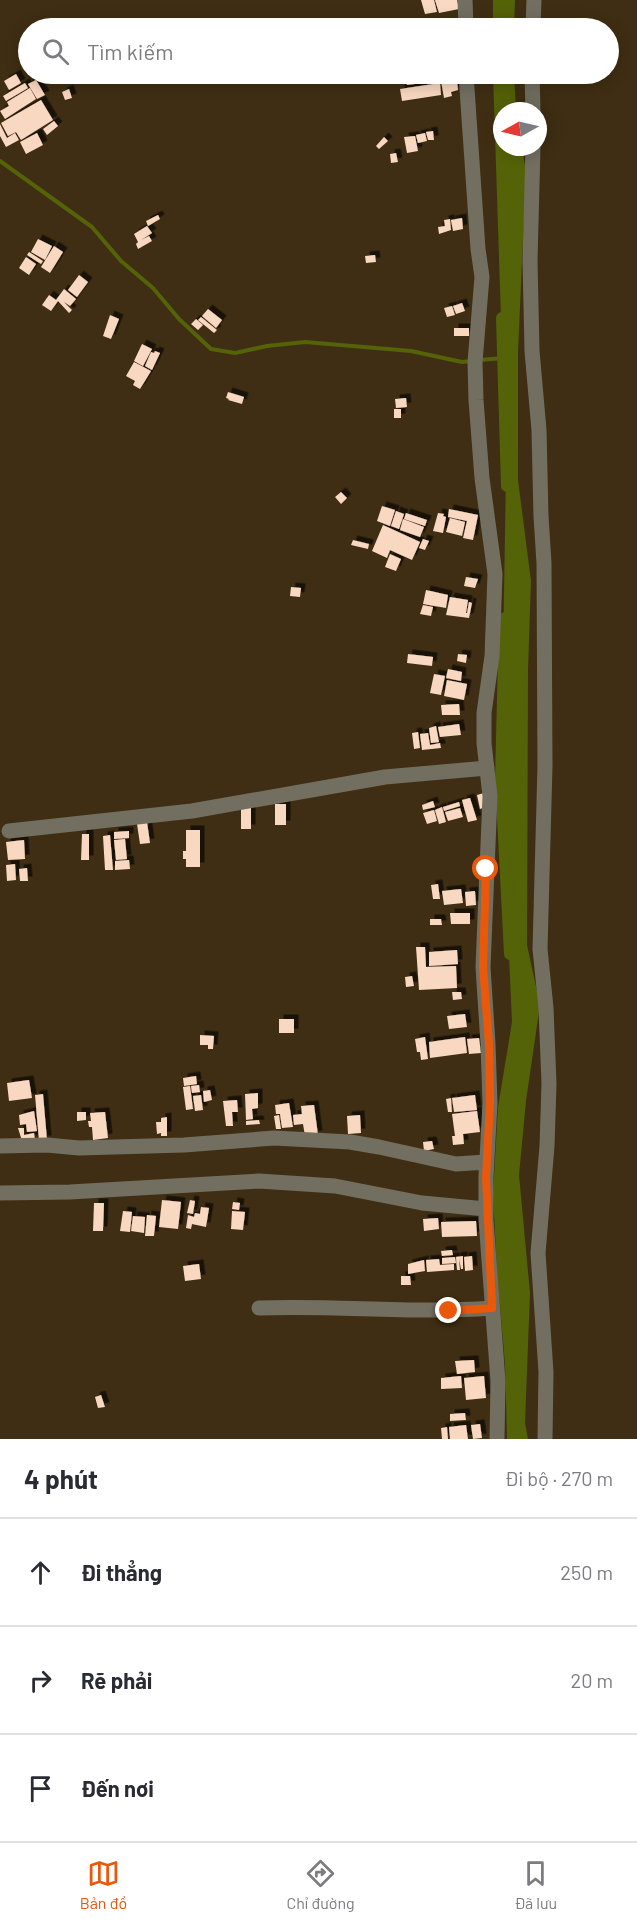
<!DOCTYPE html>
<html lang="vi">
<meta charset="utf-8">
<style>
:root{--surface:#fff;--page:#f7f7f7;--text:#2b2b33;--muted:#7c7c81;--line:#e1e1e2;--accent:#ea580c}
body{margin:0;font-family:Barlow,sans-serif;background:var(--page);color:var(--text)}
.compass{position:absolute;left:493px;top:102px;width:54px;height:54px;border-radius:50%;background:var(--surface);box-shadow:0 3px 15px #0003;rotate:262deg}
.stop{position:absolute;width:18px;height:18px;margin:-14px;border:4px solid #ea580c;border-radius:50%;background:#fff}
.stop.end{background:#ea580c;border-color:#fff;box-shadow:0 2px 6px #0008}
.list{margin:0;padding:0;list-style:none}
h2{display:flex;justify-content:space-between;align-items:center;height:78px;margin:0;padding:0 24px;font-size:26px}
h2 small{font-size:20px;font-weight:400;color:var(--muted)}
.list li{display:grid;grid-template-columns:39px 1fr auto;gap:18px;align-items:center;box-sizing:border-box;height:108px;padding:0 24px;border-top:2px solid var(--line)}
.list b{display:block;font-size:22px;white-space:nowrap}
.list em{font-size:20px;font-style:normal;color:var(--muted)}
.icon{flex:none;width:33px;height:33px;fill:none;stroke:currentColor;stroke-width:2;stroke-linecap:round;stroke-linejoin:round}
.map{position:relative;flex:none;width:637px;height:1439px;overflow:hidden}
.search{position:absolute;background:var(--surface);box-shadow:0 3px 15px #0003;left:18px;right:18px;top:18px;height:66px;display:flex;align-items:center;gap:15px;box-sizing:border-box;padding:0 21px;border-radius:33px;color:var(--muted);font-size:22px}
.sheet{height:402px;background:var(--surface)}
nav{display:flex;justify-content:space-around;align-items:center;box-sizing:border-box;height:84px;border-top:2px solid var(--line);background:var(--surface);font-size:16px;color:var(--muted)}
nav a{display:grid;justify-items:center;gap:3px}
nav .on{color:var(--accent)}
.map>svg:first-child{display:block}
.water{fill:#546208}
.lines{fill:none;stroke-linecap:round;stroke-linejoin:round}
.stream{stroke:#546208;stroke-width:4}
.canal{stroke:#546208;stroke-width:12}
.building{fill:#f9d8c1;filter:url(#shadow)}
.minor{stroke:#726f61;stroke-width:15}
.route{stroke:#ea580c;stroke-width:8}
</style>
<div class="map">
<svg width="637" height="1439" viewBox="0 0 637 1439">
<defs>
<filter id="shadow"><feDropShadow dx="4.5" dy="-4.5" stdDeviation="0" flood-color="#0009"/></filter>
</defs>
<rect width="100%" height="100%" fill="#3f2e13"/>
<path class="water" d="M493,0H515L514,28H493Z
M493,74H514L516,111H502V147H522L526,172L518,352V480L531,581L528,670L527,945L540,1005L526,1101L519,1175L530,1293L525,1423L528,1439H507L505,1364L497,1272L493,1194L498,1107L512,1022L501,779L506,472Z"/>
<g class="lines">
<path class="stream" d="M0,161L92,227L121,261L153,288L179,319L211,349L235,353L267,346L305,342L411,351L462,362L472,361
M480,360L503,358"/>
<path class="canal" d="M502,318L507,486
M505,618L501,779L510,954"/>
</g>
<path class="building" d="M421,0H434L437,12L425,14Z
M435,0H457L459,9L439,13Z
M16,74L21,83L9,90L4,81Z
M437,74L438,81L407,85L405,77Z
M449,79V81L457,80L458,90L451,92L452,96L444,98L441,81Z
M36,80L45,95L37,99L28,84Z
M25,83L28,88L6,101L3,96Z
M440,83L441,95L402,101L400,89Z
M30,88L36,99L5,119L0,111L9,106L7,102Z
M69,89L72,98L65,100L62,92Z
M41,100L53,120L21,140L16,132L8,136L1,123Z
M54,121L58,126L47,135L43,129Z
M0,124L7,138L15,133L19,140L6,147L0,136Z
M433,131L434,140H428L426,132Z
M37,133L43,145L26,154L20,142Z
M425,133L427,141L418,143L416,135Z
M415,136L418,151L407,153L404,137Z
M384,137L388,141L379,149L376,146Z
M396,153L398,162L391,163L390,154Z
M158,215L160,219L148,226L146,221Z
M462,218L463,229L453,231L451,220Z
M450,219L451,230L439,234L438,227L445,226L444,220Z
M147,226L152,233L141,240L149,236L152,241L138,249L136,244L138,242L134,234Z
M38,239L52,246L45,260L31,252Z
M54,246L63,252L50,273L41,267Z
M29,252L43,261L41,264L27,255Z
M375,255L376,262L366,263L365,256Z
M26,257L36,264L29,275L19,268Z
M79,275L88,282L77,297L68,290Z
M64,289L76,299L70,306L64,302L72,310L69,313L58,301L51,311L42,305L49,295L56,300Z
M462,303L465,311L456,314L453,306Z
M452,306L455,315L447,317L444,308Z
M208,309L222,320L216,328L202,316Z
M110,315L119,319L111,339L103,336Z
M201,317L217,330L214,333L198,320Z
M196,319L203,325L198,330L191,324Z
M454,328H469V336H454Z
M142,344L152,349L143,366L134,361Z
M155,351L160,353L152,370L145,366L151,352L154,353Z
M134,362L151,371L140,389L133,385L135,381L126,376Z
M228,392L244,397L242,404L228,400L229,399L226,398Z
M406,398L407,407L396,408L395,399Z
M394,409H401V418H394Z
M341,492L347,498L341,504L335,497Z
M382,506L395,510L390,526L377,521Z
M449,509L478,515L473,540L463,538L467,521L448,517Z
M396,511L404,514L399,529L391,526Z
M406,513L427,520L425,526L404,519Z
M438,513L444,514L443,516L446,517L443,533L433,531Z
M450,518L465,522L462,536L446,532Z
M403,519L424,527L420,537L400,530Z
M383,525L420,542L412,560L390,550L387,558L372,551Z
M423,539L429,541L425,550L419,548Z
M353,540L369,544L368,549L351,545Z
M390,554L401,559L396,571L385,567Z
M466,577L478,579L475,588L464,586Z
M291,587L301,588L300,597L290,596Z
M426,590L448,595L446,608L423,604Z
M450,597L468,600L466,613H467L469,602L472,603L469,618L446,615Z
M423,605L433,607L431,616L420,614Z
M408,654L433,657L432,666L407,663Z
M458,654L467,655L466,663L457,661Z
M448,669L462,672L461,681L446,678Z
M434,674L445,676L441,695L430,693Z
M447,680L467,684L464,700L444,696Z
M459,704L460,715H442L441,705Z
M459,724L461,735L440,737L438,727Z
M436,726L439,742L431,743L429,728Z
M418,732L420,748L414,749L412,733Z
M428,733L430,745L440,743L441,748L422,750L420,734Z
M484,793L488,806L480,809L477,795Z
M470,798L477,820L468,822L462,800Z
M433,801L435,807L423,810L422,805Z
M459,802L460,806L444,811L443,807Z
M275,804H286V825H275Z
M241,807H251V829H241Z
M442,807L446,822L439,824L435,810Z
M460,808L463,817L448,821L445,812Z
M434,810L437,821L427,824L423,813Z
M147,822L150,843L140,844L137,824Z
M186,830H200V867H186V859H183V851H186Z
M129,831V838L114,839V832Z
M82,834H89V860H81Z
M110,835L113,870H105L103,836Z
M125,839L127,859L116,860L114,840Z
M24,840L25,859L8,860L6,842Z
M129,860L130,869L115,870V861Z
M15,864L16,880L7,881L6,865Z
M27,868L28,881H20L19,869Z
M438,884L440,899H433L431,885Z
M461,889L463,903L444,905L442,891Z
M475,891L476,905L466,906L465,892Z
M450,913H470V924H451Z
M430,919H441L442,925H430Z
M416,947H425L426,967L456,966L457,988L419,990Z
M457,950L458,964L429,966V952Z
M412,976L414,986L406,987L405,977Z
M452,992H461L462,999L453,1000Z
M465,1014L467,1027L449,1029L447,1016Z
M279,1019H294V1033H279Z
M200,1035L214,1036L213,1049H208V1045H200Z
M425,1037L428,1059L421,1060L420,1052H417L415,1039Z
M465,1037L467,1053L430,1058L429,1042Z
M479,1038L481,1053L469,1054L467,1039Z
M196,1076L197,1084L184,1086L183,1078Z
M29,1080L32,1098L9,1101L7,1083Z
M199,1085L200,1092L192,1093L191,1086Z
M190,1086L193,1109L186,1110L183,1087Z
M210,1090L212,1100L204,1102L203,1091Z
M258,1093V1108L252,1109L253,1119L246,1120L245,1094Z
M43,1094L47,1140L39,1141L35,1095Z
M201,1095L203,1110L195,1111L193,1096Z
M475,1095L477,1110L454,1112L452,1098Z
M451,1098L452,1112H448L446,1099Z
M237,1100L238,1112H232L233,1126H226L223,1101Z
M289,1103L293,1127L282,1128L280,1114H276L275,1105Z
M314,1105L318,1135L305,1136L303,1124L294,1125L293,1115L302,1114L301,1106Z
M34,1111L37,1131L27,1132L26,1124L20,1125L19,1115Z
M477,1111L480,1132L463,1134L464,1144L453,1145L452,1136H455L452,1114Z
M77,1112H86V1120L77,1121Z
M105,1112L108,1138L93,1140L92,1127H89L88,1121H91L90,1113Z
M279,1115L281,1129H276L274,1116Z
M360,1115L361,1133L348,1134L347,1116Z
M167,1117V1136H161V1133L157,1134L156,1122H161V1118Z
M259,1120L260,1124L246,1125V1121Z
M18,1128H24V1135L34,1133L35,1139L22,1141Z
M432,1141L434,1149L424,1151L423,1142Z
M162,1200L181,1202L178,1229L159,1227Z
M190,1200L195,1201L193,1214L187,1213Z
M233,1202L240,1203L239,1210L232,1209Z
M94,1203H104L103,1231H93Z
M201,1207L209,1208L206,1227L192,1224L191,1229L186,1228L188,1215L194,1217L195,1213L200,1214Z
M123,1211L132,1212L130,1232L120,1231Z
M232,1211L245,1212L243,1230L231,1229Z
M147,1215L156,1216L154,1236H145Z
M133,1216L145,1217L144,1233L131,1231Z
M438,1218L439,1229L424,1231L423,1219Z
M476,1221L477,1236L442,1237L441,1222Z
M452,1250L453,1255L442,1256L441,1251Z
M463,1256V1269H461L459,1259L460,1270H457L456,1257Z
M472,1256L473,1270L465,1271L464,1257Z
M455,1257L456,1263L442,1264V1258Z
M439,1259L440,1265L454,1264V1270L427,1272L426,1260Z
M424,1260L425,1271L408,1274V1264Z
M199,1264L201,1279L185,1281L183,1266Z
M401,1276H410L411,1285H401Z
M474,1360L475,1372L457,1374L455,1361Z
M461,1376L462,1388L441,1389V1378Z
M484,1376L486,1398L466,1400L464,1378Z
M101,1395L105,1407L98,1408L95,1397Z
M465,1413L466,1420L450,1421V1414Z
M480,1424L482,1438L473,1439L471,1425Z
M466,1425L468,1439H450L449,1427Z
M447,1427L448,1439H442L441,1428Z"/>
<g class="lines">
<path class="minor" d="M465,0L466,28
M533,28L534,0
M466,74L478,249L482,277L475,362L476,400L482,478L495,574L492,656L484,713V743L490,796L483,967L488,1044L490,1103L486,1177V1220L498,1381L497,1439
M532,74L533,111
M533,147L530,261L532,351L539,430L541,516L544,563L545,766L540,949L546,1008L549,1084L547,1146L538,1253L546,1372L545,1439
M9,831L192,811L385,777L487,768
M0,1146L47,1145L79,1148L184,1145L274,1138L350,1142L379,1147L456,1164L486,1162
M0,1193L70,1192L259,1181L335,1186L422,1203L486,1209
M259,1308C337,1305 414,1314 492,1308"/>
</g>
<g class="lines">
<path class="route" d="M449,1311L492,1308L486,1177L490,1103L489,1044L483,967L486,869"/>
</g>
</svg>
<svg class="compass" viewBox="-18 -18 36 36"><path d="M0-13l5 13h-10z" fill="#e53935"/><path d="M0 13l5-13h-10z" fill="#7c7c81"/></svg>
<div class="stop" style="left:486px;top:869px"></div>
<div class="stop end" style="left:449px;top:1311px"></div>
<div class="search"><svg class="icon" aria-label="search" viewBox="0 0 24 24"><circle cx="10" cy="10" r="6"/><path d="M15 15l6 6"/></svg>Tìm kiếm</div>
</div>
<section class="sheet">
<h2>4 phút<small>Đi bộ · 270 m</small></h2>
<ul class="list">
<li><svg class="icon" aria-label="ahead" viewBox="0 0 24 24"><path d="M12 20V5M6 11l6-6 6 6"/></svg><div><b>Đi thẳng</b></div><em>250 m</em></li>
<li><svg class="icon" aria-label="right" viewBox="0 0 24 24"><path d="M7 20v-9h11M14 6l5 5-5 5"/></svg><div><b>Rẽ phải</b></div><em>20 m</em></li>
<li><svg class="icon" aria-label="arrive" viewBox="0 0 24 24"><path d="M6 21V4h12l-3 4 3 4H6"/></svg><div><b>Đến nơi</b></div></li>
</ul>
</section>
<nav>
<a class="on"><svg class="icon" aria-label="map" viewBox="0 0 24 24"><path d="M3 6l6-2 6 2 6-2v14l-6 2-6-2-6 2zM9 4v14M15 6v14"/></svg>Bản đồ</a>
<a><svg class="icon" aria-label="directions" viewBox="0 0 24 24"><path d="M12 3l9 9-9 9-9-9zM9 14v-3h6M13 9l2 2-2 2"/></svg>Chỉ đường</a>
<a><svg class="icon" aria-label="saved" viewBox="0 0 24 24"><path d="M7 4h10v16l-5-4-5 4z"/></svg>Đã lưu</a>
</nav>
